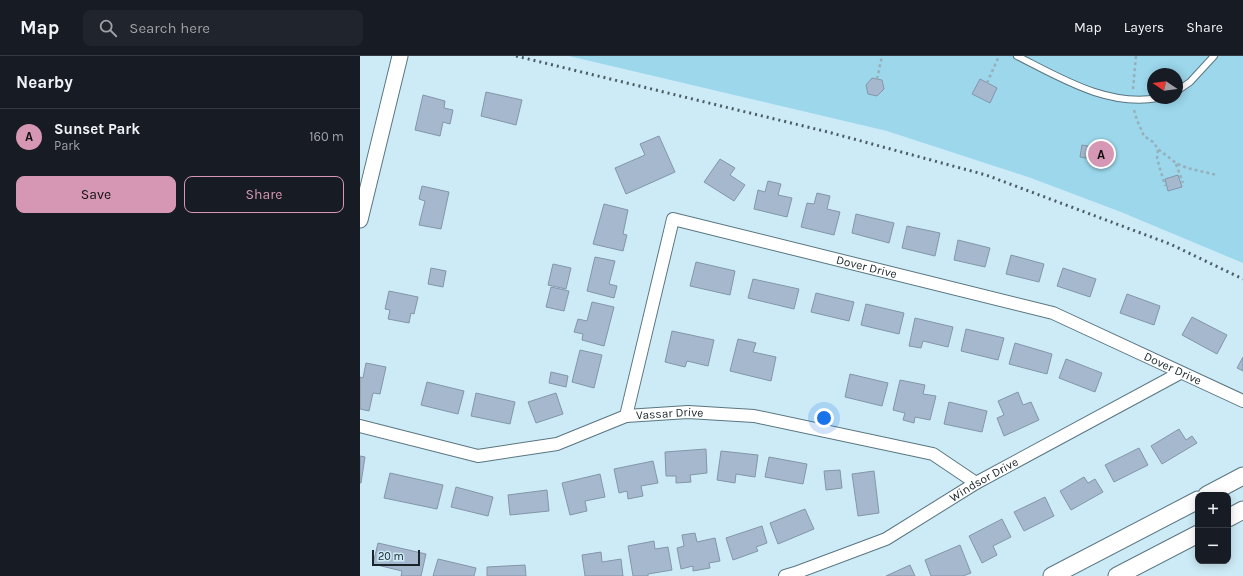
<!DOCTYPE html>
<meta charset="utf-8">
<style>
:root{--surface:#171b24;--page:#20242c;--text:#f1f3f6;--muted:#9ea1a6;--line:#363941;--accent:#d597b3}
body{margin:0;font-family:Karla,sans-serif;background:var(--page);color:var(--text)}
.controls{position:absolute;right:12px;bottom:12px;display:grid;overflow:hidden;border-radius:8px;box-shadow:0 2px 10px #0003}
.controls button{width:36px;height:36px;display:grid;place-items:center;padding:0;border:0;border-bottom:1px solid var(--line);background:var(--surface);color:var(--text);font:20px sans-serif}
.compass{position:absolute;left:787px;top:12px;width:36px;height:36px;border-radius:50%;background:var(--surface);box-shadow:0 2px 10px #0003;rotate:283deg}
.scale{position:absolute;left:12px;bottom:10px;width:48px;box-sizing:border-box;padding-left:4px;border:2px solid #192529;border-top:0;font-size:11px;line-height:14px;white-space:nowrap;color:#192529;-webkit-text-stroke:3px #ccebf7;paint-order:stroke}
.you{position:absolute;left:464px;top:362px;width:14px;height:14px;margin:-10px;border:3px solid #fff;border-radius:50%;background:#1a73e8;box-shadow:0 0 0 6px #1a73e833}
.badge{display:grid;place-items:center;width:26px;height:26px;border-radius:50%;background:var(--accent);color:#111;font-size:13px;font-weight:700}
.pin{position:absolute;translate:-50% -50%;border:2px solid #fff;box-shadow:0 1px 4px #0006}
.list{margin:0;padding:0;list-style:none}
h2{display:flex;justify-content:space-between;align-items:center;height:52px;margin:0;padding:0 16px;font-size:17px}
h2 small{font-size:13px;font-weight:400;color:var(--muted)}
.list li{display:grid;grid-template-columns:26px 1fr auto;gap:12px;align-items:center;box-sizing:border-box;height:56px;padding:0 16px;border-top:1px solid var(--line)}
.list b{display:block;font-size:15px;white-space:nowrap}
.list p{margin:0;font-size:13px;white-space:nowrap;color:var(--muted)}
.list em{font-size:13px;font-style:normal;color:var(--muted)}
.actions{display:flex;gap:8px;padding:12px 16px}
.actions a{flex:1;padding:9px 0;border:1px solid var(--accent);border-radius:8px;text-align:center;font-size:14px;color:var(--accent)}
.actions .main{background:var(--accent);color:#111}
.icon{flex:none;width:22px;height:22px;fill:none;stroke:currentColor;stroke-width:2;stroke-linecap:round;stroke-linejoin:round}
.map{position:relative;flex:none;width:883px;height:520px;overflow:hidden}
header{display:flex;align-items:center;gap:24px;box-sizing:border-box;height:56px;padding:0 20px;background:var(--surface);border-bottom:1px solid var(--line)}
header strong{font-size:19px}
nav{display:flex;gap:22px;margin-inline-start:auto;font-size:14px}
.search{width:280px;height:36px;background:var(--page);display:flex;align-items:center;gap:10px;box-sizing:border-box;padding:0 14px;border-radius:8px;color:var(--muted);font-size:15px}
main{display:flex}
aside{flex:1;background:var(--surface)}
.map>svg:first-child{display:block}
.green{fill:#9cd7ec;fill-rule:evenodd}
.building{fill:#a5b8cd;stroke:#8396a9}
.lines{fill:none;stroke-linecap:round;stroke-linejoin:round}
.service-casing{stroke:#597680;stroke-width:8}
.minor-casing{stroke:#597680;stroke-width:14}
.tertiary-casing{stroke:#597680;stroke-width:17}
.secondary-casing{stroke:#597680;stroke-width:19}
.path{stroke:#96b0b9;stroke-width:2.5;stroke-dasharray:3 3;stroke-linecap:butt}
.service{stroke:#fff;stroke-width:6}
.minor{stroke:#fff;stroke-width:12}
.tertiary{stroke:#fff;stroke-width:15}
.secondary{stroke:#fff;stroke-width:17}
.rail{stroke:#4c5d63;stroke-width:3;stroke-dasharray:2 4;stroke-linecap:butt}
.labels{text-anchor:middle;stroke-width:4;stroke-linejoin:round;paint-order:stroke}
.street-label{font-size:12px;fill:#192529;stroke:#ccebf7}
</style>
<header>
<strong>Map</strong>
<div class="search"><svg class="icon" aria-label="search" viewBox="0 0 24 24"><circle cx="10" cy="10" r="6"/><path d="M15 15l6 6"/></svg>Search here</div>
<nav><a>Map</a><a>Layers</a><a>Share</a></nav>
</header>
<main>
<aside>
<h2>Nearby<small></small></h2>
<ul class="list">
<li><span class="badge">A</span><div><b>Sunset Park</b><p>Park</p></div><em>160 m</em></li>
</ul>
<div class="actions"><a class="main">Save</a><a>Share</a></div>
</aside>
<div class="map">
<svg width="883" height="520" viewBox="0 0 883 520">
<rect width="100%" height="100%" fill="#ccebf7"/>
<path class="green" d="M209,0H883V207L761,156L671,122L527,75ZM793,18H817V42H793Z"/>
<path class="building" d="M512,22L522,24L524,33L517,40L508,38L506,29Z
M620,23L637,32L630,47L612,38Z
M126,36L162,44L156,69L121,60Z
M63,39L85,45L84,52L93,54L90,68L83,66L80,80L55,74Z
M299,80L315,116L266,138L255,112L285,99L280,88Z
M722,89L733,91L731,103L720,101Z
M360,103L375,112L370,119L385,129L374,145L344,126Z
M818,119L822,131L808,135L805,123Z
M408,125L421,128L418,139L432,142L427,161L394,153L398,134L405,136Z
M62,130L89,136L81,173L59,169L65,145L59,143Z
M457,137L470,140L467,153L480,156L474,179L441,171L447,147L454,148Z
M244,148L268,154L263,178L267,179L263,195L233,188Z
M496,158L534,167L529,187L492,177Z
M547,170L580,177L575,200L542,192Z
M598,184L630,192L625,211L594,204Z
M651,199L684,208L679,226L646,218Z
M235,201L255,205L249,228L257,230L254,242L227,235Z
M336,206L375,215L370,239L330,230Z
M193,208L211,212L206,233L188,229Z
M71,212L86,215L83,231L68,228Z
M703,212L736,223L730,241L697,230Z
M393,223L439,233L434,253L388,242Z
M191,231L209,235L204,255L186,251Z
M29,235L58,241L54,258L51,257L49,267L28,263L30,254L25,253Z
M456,237L494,246L489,265L451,256Z
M767,238L800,250L794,269L760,257Z
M232,246L254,251L244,290L222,284L223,278L214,276L218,263L227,265Z
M506,248L544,257L539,278L501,269Z
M832,261L867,279L857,298L822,279Z
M555,262L593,271L588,291L563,285L561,292L549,290Z
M606,273L644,282L638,304L601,295Z
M312,275L354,284L348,310L327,305L325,311L305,306Z
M378,283L396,287L393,296L416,301L411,325L370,315Z
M655,287L692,298L687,318L649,308Z
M220,294L242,299L234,332L212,326Z
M883,301V315L877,312Z
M706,303L742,317L735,336L699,322Z
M6,307L26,311L20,338L13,337L9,355L0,353V321L3,322Z
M191,316L208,320L206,331L189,327Z
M490,318L528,327L522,350L485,341Z
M540,324L565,329L563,338L576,340L570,364L555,361L554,367L543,364L545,357L533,354Z
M67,326L104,335L98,358L61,349Z
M658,336L663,349L671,346L679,364L644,380L637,362L644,359L638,345Z
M116,337L155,346L150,368L111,360Z
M196,337L203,358L176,367L168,346Z
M589,346L627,355L622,376L584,368Z
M819,373L826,384L832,380L837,387L802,408L791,390Z
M779,392L788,409L754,426L745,409Z
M346,393L347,417L330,419L331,426L316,427V420H306L305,396Z
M361,395L398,399L395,421L376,418L375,427L357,424Z
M0,400L5,401L1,427H0Z
M409,401L447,408L443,428L405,421Z
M293,405L298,427L281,430L283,440L268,443L267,435L259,437L254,413Z
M480,414L482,432L466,434L464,415Z
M514,415L519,457L498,460L492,418Z
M30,417L83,429L77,453L24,442Z
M240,418L245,441L225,445L227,455L210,459L202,427Z
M724,421L728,427L735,423L743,436L711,454L700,435Z
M96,431L133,441L128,460L91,451Z
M187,434L189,455L150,459L148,439Z
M685,441L694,460L664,475L654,456Z
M445,453L454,473L418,488L410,467Z
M642,463L651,481L633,490L637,499L622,507L609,480Z
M402,470L407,487L396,491L398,495L373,504L366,482Z
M335,477L337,486L355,482L360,505L349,507L350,512L333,515V510L321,513L317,492L324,490L322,479Z
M294,485L295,493L308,491L312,514L288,518V520H273L268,490Z
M18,487L66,498L61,520H41L42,515L13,508Z
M600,489L611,517L603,520H571L565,504Z
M241,496L242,506L261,503L263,520H225L222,499Z
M78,503L116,512L114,520H73Z
M165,509L166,520H127V511Z
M550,509L555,520H526Z"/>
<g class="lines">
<g class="service-casing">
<path id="service" d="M657,0C701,22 747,51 798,42
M817,35L830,26L854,0"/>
</g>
<g class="minor-casing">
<g id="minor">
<path id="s1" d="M266,360L313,163L693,257L883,345"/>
<path id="s2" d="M0,370L118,400L197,388L266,360L328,356L394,360L573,398L616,427"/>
<path id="s3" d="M425,520L435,517L526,483L616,427L820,317"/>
</g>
</g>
<g class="tertiary-casing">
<path id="tertiary" d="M0,164L40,0"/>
</g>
<g class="secondary-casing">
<path id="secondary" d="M847,439L883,420
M868,462L883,454
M692,520L838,444
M757,520L838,478"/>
</g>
<path class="path" d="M517,23L522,0
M627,27L639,0
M773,33L776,0
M774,54L777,64L784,80L793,86L798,93L816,107L827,112L857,119
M798,94L797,102L805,130
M816,108L823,127"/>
<use href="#service" class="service"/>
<use href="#minor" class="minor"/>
<use href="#tertiary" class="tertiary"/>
<use href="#secondary" class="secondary"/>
<path class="rail" d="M156,0L468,76L626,119L810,188L883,223"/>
</g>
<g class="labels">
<g class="street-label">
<text dy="4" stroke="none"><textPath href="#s1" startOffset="402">Dover Drive</textPath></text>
<text dy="4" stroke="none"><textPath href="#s1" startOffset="726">Dover Drive</textPath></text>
<text dy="4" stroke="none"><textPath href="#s2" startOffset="320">Vassar Drive</textPath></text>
<text dy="4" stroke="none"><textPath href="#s3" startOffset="222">Windsor Drive</textPath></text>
</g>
</g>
</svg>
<div class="controls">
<button>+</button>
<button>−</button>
</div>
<svg class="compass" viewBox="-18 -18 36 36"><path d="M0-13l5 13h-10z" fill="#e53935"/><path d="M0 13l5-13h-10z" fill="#9ea1a6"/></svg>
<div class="scale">20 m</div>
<div class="you"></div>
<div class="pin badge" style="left:741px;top:98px">A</div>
</div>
</main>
